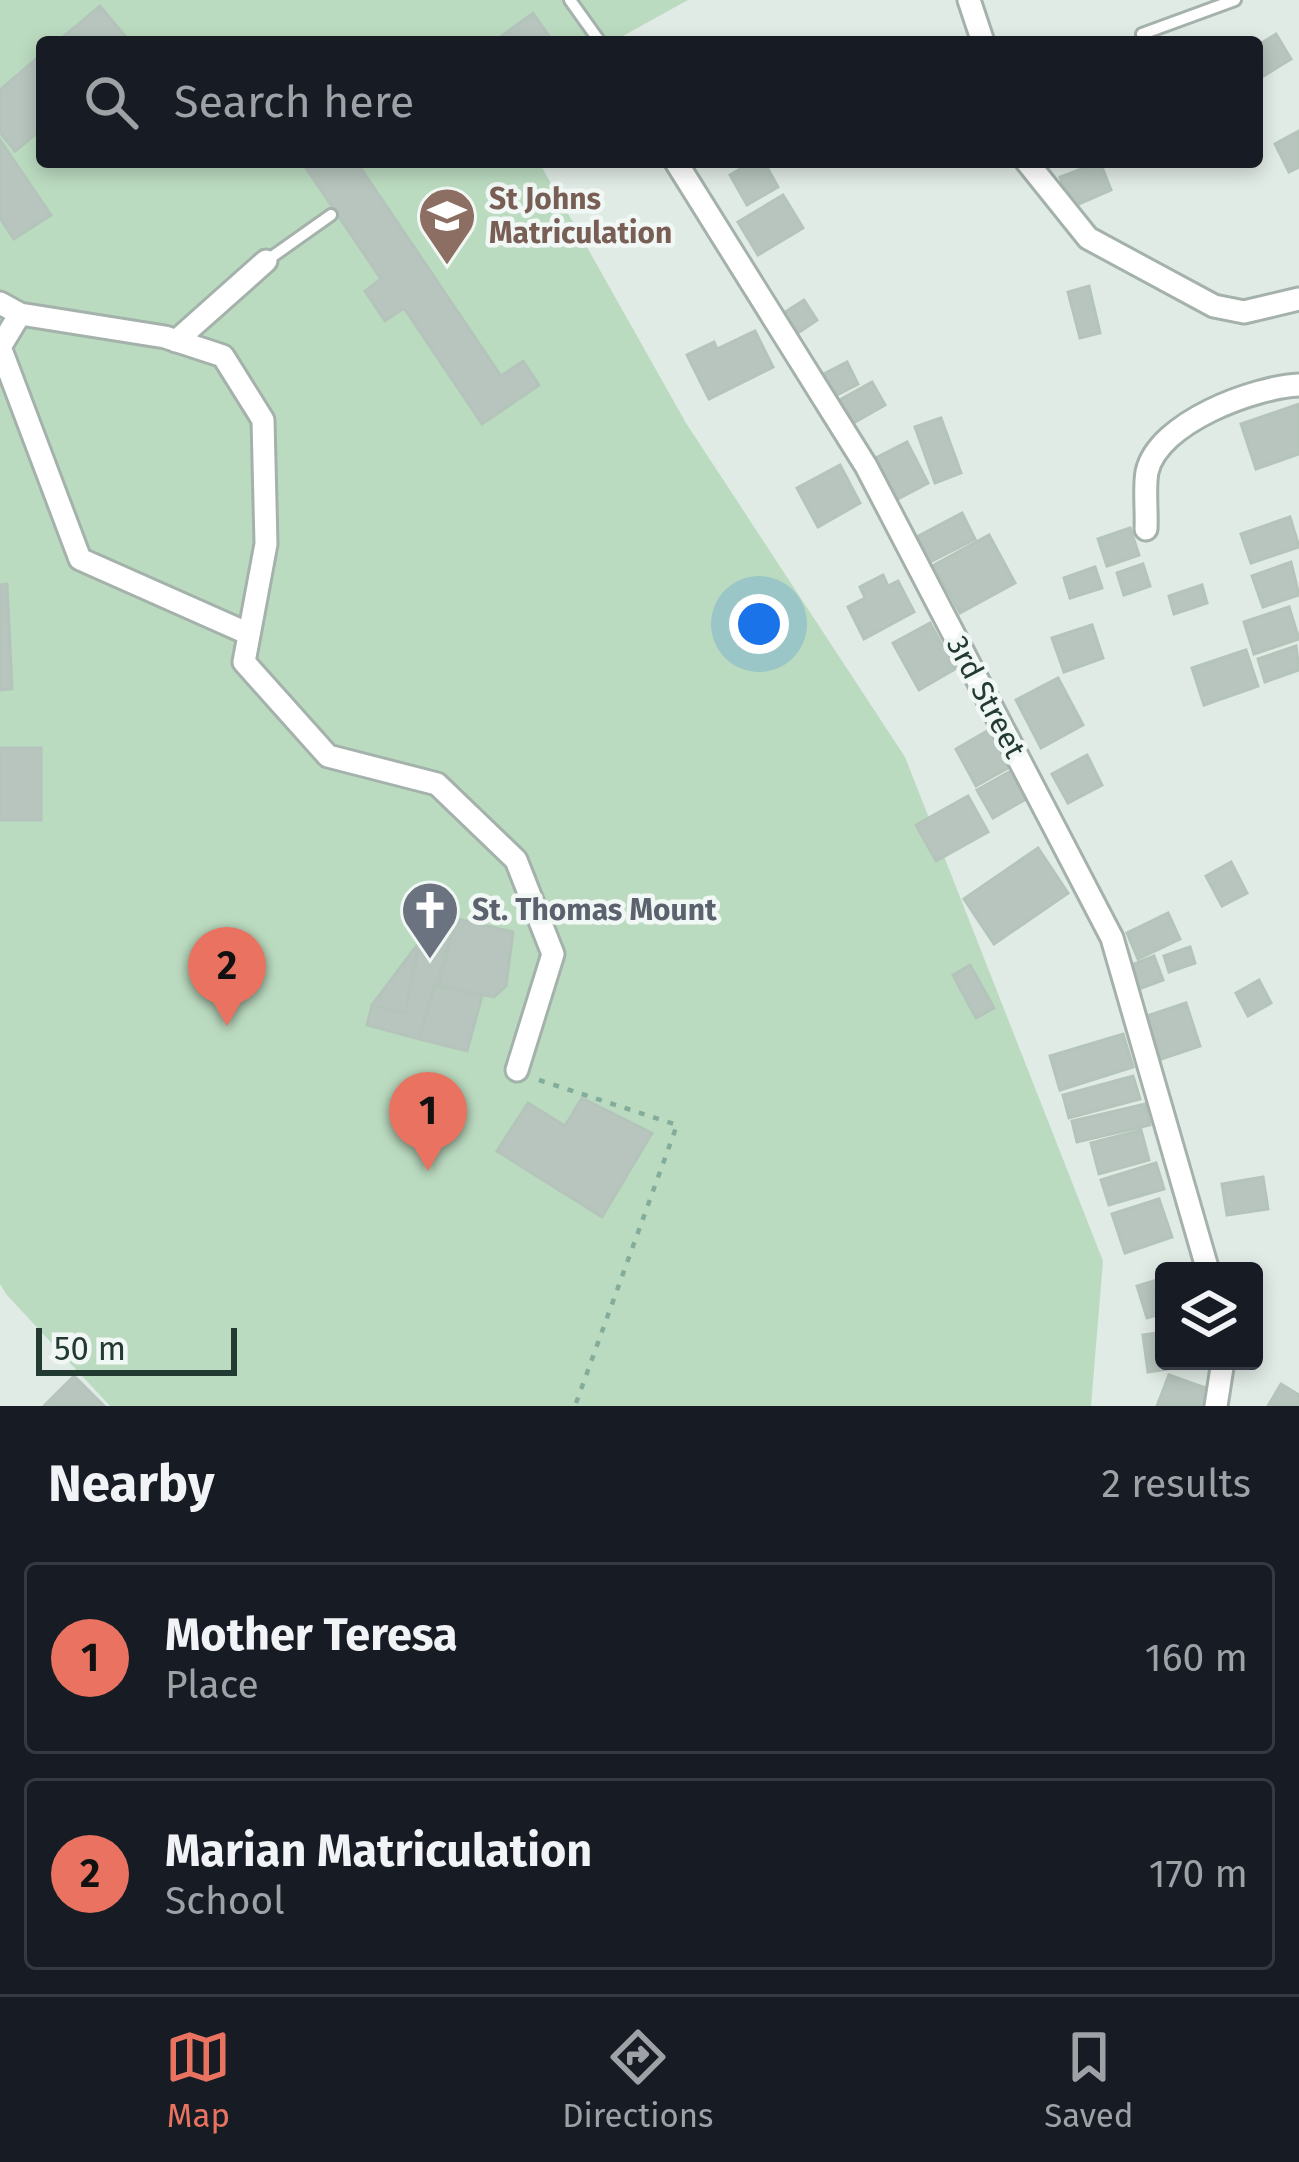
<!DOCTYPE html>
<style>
:root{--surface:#171b24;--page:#242831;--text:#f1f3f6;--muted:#9ea1a6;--line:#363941;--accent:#e97360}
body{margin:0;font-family:"Fira Sans",sans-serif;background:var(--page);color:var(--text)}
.controls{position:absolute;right:36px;bottom:36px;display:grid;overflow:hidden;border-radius:12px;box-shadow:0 6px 18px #0003}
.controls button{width:108px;height:108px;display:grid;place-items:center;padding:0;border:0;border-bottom:3px solid var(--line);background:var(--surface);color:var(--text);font:60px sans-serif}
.scale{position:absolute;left:36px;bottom:30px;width:201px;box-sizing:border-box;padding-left:12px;border:6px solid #223a31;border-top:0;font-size:33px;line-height:42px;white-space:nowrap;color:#223a31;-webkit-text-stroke:9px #f1f7f4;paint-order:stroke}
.you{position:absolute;left:759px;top:624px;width:42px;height:42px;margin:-30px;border:9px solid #fff;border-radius:50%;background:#1a73e8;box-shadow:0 0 0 18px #1a73e833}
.badge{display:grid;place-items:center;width:78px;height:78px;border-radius:50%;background:var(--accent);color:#111;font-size:39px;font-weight:700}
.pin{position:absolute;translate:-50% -99px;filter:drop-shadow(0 3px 6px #0008)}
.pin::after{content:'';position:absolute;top:63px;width:42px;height:36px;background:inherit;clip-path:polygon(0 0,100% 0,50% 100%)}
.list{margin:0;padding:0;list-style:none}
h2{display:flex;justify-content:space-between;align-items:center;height:156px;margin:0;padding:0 48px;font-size:51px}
h2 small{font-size:39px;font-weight:400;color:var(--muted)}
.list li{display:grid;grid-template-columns:78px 1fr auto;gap:36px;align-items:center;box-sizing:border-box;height:192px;margin:0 24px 24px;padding:0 24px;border:3px solid var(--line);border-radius:12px}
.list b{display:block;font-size:45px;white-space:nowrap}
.list p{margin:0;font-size:39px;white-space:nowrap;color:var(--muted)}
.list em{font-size:39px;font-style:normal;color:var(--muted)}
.icon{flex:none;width:66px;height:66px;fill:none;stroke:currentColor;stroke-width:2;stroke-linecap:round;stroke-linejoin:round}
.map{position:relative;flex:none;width:1299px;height:1406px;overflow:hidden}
.search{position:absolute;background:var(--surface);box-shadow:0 6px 18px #0003;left:36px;right:36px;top:36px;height:132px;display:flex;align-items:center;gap:30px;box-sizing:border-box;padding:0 42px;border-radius:12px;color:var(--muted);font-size:45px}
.sheet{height:588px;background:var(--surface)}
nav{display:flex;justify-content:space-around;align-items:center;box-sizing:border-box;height:168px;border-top:3px solid var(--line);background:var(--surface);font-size:33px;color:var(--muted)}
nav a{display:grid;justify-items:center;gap:6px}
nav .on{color:var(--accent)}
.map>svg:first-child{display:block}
.green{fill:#bbdbc0}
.building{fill:#b7c5be;stroke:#b4c4bb;stroke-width:3}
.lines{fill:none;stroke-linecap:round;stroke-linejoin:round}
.lane-casing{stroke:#a4b2ab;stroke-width:16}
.street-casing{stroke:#a4b2ab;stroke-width:27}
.path{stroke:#83ac9b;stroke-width:4.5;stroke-dasharray:6 9;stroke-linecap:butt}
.lane{stroke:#fff;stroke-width:10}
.street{stroke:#fff;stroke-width:21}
.labels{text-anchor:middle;stroke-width:9;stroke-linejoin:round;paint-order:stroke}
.education-label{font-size:30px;font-weight:bold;fill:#785e54;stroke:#f1f7f4;text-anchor:start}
.street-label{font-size:30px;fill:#223a31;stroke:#f1f7f4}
.worship-label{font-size:30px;font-weight:bold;fill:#5b616d;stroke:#f1f7f4;text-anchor:start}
</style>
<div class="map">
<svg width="1299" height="1406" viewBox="0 0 1299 1406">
<rect width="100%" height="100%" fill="#e1ebe5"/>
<path class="green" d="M0,0H688L612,42H42V162H539L686,423L905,757L1103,1261L1091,1406H110L6,1294L0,1284Z"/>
<path class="building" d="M100,6L130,42H57Z
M533,13L551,39L497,42L496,40Z
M1276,34L1291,59L1257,80V46Z
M42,54V129L15,151L0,132V90Z
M1299,131V167L1289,172L1275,144Z
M0,140L51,215L14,239L0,218Z
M302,162H368L360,167L501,376L523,361L539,385L482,424L404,308L385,321L365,291L381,279Z
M752,162H764L778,187L747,205L730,175Z
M1100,162L1111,190L1072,207L1060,177Z
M783,195L803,228L758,255L738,222Z
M1089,286L1100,333L1080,338L1068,292Z
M804,300L817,320L792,337L779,316Z
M755,331L773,367L709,399L687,355L714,342L717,349Z
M847,362L858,384L831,398L820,376Z
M872,382L885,405L850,425L836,402Z
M1299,404V454L1256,469L1241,424Z
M941,418L961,473L935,483L915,427Z
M907,442L928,483L894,501L872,460Z
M840,465L860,503L818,527L797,488Z
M962,513L975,539L928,563L915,538Z
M1290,517L1299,547L1251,563L1241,534Z
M1130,528L1139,555L1107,566L1098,539Z
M989,535L1015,583L960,613L934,565Z
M1291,562L1299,595L1263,607L1252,576Z
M1143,564L1150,586L1124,595L1117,573Z
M1095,567L1102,588L1070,598L1064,578Z
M883,575L888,586L898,581L914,612L864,639L848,607L865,598L860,587Z
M7,584L12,689L0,690V585Z
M1202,585L1207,603L1174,614L1169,596Z
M1289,607L1299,639L1254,654L1244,622Z
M930,623L955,669L919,690L893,643Z
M1092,625L1103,658L1064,672L1052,638Z
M1296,646L1299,670L1265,682L1258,659Z
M1246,650L1258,686L1204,705L1192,668Z
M1058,678L1083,725L1041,748L1016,700Z
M994,727L1015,764L976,786L956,749Z
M0,748H41V820H0Z
M1087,755L1102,785L1068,803L1052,774Z
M1011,771L1026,799L993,818L977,790Z
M968,796L988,832L936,861L916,825Z
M1038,848L1068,893L994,944L964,899Z
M1231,862L1247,893L1222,906L1206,876Z
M428,906L458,914L419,1039L367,1025L372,1005L405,1013Z
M1168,913L1180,939L1138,959L1127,933Z
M457,919L513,932L506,986L494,997L439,986Z
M418,944L405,1013L372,1005Z
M1190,947L1195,963L1169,972L1164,956Z
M1154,956L1163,980L1133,991L1124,968Z
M970,965L994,1008L976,1018L953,975Z
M1259,980L1271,1003L1248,1016L1236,993Z
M434,984L482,996L467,1051L419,1039Z
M1186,1003L1200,1046L1158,1060L1144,1017Z
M1123,1034L1133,1067L1060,1090L1050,1056Z
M1133,1076L1140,1099L1069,1118L1063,1095Z
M582,1098L652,1133L602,1217L497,1151L528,1103L565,1126Z
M1145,1104L1150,1125L1077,1142L1072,1121Z
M1141,1130L1149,1160L1099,1174L1091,1143Z
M1156,1163L1164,1189L1109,1205L1101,1180Z
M1263,1177L1268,1209L1227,1215L1222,1184Z
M1159,1199L1172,1237L1125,1253L1112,1214Z
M1164,1278V1313L1147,1318L1137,1286Z
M1164,1332V1361L1207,1363L1148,1372L1143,1335Z
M1169,1375L1211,1390L1205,1406H1157Z
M74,1376L104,1406H44Z
M1281,1384L1299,1395L1298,1406H1268Z"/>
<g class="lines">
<g class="lane-casing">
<path id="lane" d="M570,0L600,42
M1142,34L1235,0
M266,261L331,215"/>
</g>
<g class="street-casing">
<path id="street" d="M969,0L983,42
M676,162L866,466L1112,938L1208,1271
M1027,162L1088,238L1214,306L1244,312L1299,299
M0,303L20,314L165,337L223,356L263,420L266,544L244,662L328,756L437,784L516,860L553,954L517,1070
M20,314L0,347L80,559L249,634
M176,341L266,261
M1146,529C1147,512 1144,488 1147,472C1158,422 1255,387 1299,385
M1216,1406L1223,1361"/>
</g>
<path class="path" d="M539,1080L677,1125L575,1406"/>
<use href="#lane" class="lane"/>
<use href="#street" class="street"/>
</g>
<defs>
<g id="school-pin" transform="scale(3)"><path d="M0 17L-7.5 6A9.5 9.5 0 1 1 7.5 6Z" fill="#8d6e63" stroke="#f1f7f4"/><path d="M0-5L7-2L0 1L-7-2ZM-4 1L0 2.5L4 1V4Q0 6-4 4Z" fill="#fff"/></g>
<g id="church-pin" transform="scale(3)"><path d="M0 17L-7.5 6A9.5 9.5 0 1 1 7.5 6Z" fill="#6b7280" stroke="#f1f7f4"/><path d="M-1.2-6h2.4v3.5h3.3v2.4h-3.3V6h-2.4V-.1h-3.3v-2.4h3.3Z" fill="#fff"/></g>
</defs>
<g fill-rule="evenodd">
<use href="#school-pin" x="447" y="216"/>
<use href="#church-pin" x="430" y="910"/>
</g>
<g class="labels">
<g class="education-label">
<text x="489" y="209">St Johns<tspan x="489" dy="34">Matriculation</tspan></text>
</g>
<g class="street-label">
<text transform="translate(986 697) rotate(62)" y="10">3rd Street</text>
</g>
<g class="worship-label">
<text x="472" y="920">St. Thomas Mount</text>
</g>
</g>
</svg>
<div class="controls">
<button><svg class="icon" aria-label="layers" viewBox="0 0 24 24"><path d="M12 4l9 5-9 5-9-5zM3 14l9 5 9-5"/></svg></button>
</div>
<div class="scale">50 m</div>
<div class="you"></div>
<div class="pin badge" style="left:428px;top:1171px">1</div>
<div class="pin badge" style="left:227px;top:1026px">2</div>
<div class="search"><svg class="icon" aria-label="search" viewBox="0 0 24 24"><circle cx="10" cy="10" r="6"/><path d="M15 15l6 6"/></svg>Search here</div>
</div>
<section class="sheet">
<h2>Nearby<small>2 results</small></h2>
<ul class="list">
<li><span class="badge">1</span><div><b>Mother Teresa</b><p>Place</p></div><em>160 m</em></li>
<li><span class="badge">2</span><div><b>Marian Matriculation</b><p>School</p></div><em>170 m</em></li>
</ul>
</section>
<nav>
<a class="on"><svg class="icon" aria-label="map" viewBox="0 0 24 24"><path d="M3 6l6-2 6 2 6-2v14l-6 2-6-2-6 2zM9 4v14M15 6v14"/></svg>Map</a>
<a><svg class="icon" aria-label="directions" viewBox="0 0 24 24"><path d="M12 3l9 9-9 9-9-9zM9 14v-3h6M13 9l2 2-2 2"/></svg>Directions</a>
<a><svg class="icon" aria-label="saved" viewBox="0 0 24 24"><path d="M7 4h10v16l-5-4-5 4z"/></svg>Saved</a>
</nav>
